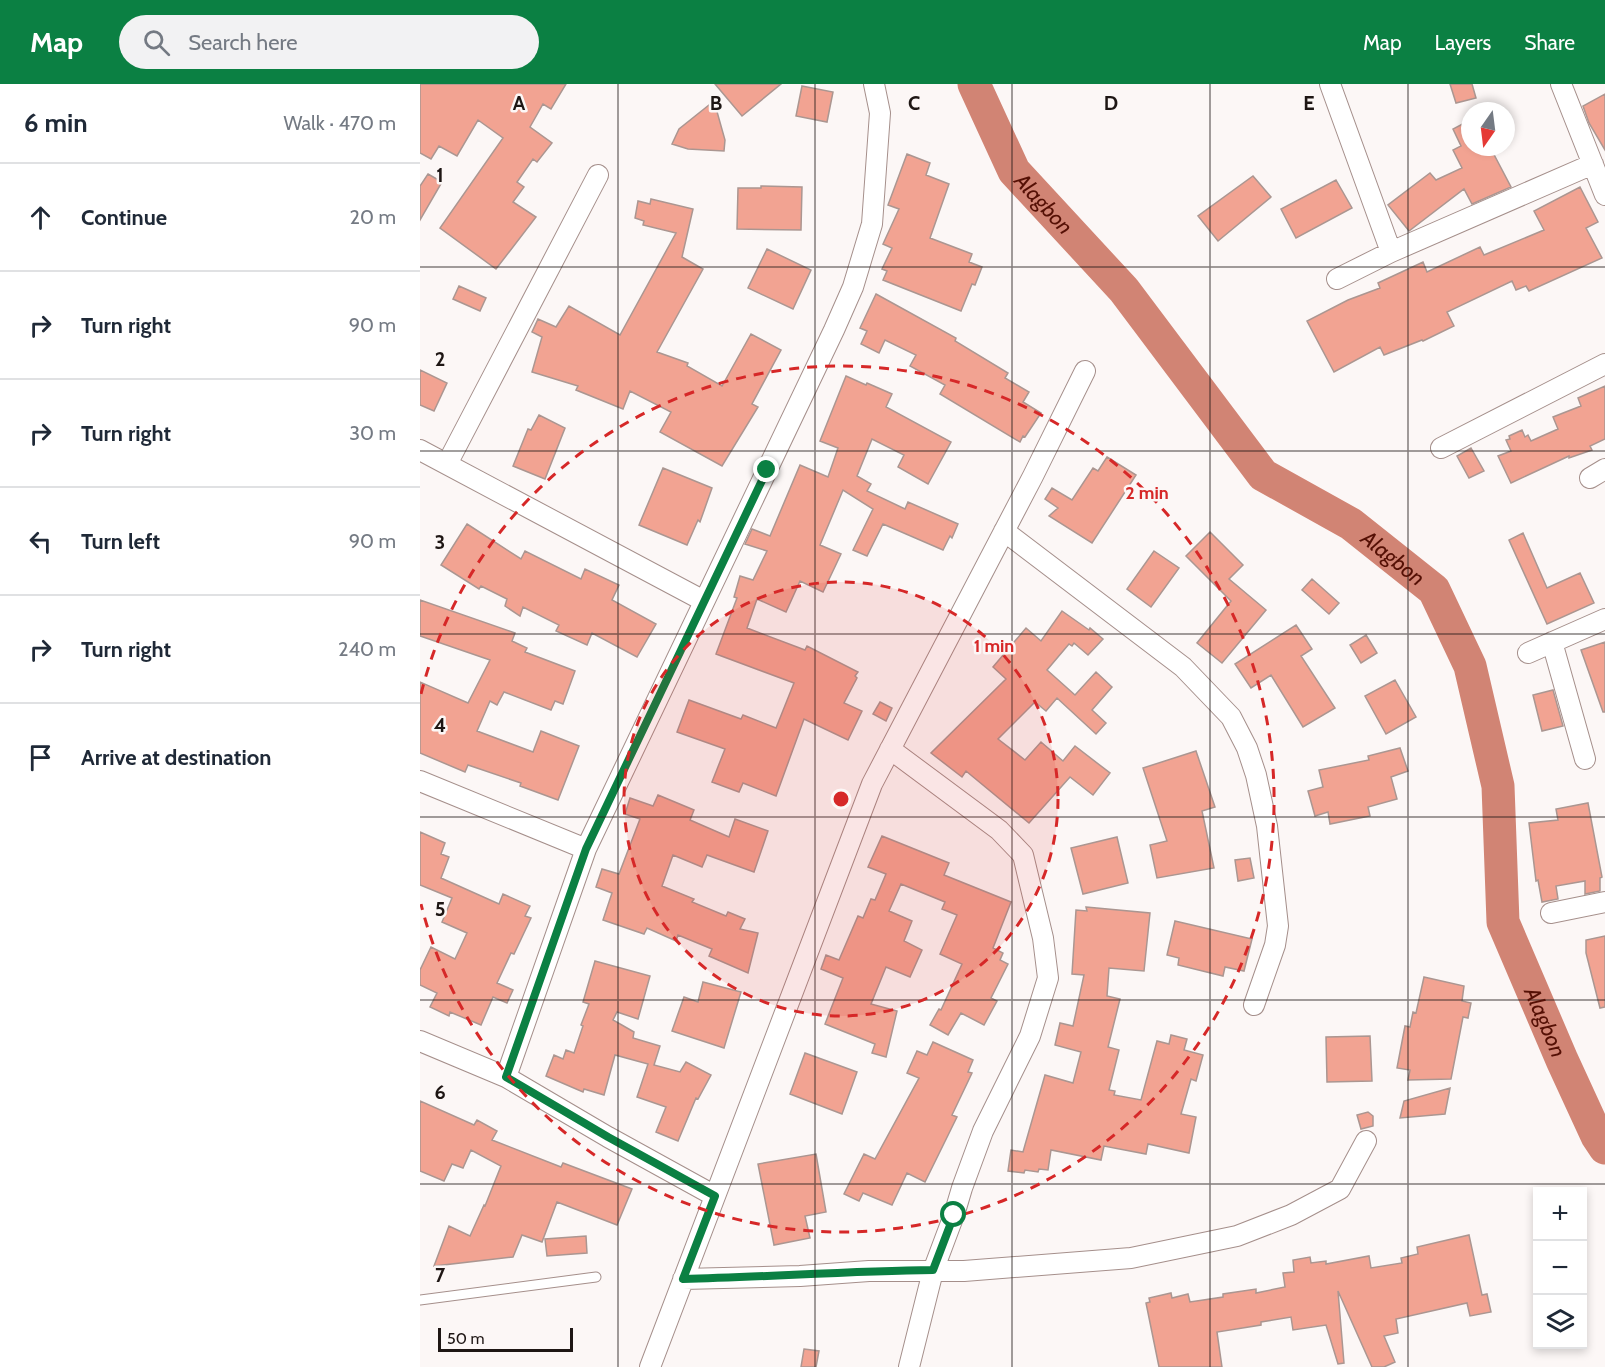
<!DOCTYPE html>
<meta charset="utf-8">
<style>
:root{--surface:#fff;--page:#f2f2f3;--text:#1f2937;--muted:#747a83;--line:#e0e1e3;--accent:#0b8043}
body{margin:0;font-family:Cabin,sans-serif;background:var(--page);color:var(--text)}
.controls{position:absolute;right:18px;bottom:18px;display:grid;overflow:hidden;border-radius:0px;box-shadow:0 3px 9px #0003}
.controls button{width:54px;height:54px;display:grid;place-items:center;padding:0;border:0;border-bottom:2px solid var(--line);background:var(--surface);color:var(--text);font:30px sans-serif}
.compass{position:absolute;left:1041px;top:18px;width:54px;height:54px;border-radius:50%;background:var(--surface);box-shadow:0 3px 9px #0003;rotate:194deg}
.scale{position:absolute;left:18px;bottom:15px;width:135px;box-sizing:border-box;padding-left:6px;border:3px solid #1e1614;border-top:0;font-size:16px;line-height:21px;white-space:nowrap;color:#1e1614;-webkit-text-stroke:4px #fcf7f6;paint-order:stroke}
.stop{position:absolute;width:18px;height:18px;margin:-14px;border:4px solid #0b8043;border-radius:50%;background:#fff}
.stop.end{background:#0b8043;border-color:#fff;box-shadow:0 2px 6px #0008}
.list{margin:0;padding:0;list-style:none}
h2{display:flex;justify-content:space-between;align-items:center;height:78px;margin:0;padding:0 24px;font-size:26px}
h2 small{font-size:20px;font-weight:400;color:var(--muted)}
.list li{display:grid;grid-template-columns:39px 1fr auto;gap:18px;align-items:center;box-sizing:border-box;height:108px;padding:0 24px;border-top:2px solid var(--line)}
.list b{display:block;font-size:22px;white-space:nowrap}
.list em{font-size:20px;font-style:normal;color:var(--muted)}
.icon{flex:none;width:33px;height:33px;fill:none;stroke:currentColor;stroke-width:2;stroke-linecap:round;stroke-linejoin:round}
.map{position:relative;flex:none;width:1185px;height:1283px;overflow:hidden}
header{display:flex;align-items:center;gap:36px;box-sizing:border-box;height:84px;padding:0 30px;background:var(--accent);color:#fff}
header strong{font-size:28px}
nav{display:flex;gap:33px;margin-inline-start:auto;font-size:21px}
.search{width:420px;height:54px;background:var(--page);display:flex;align-items:center;gap:15px;box-sizing:border-box;padding:0 21px;border-radius:33px;color:var(--muted);font-size:22px}
main{display:flex}
aside{flex:1;background:var(--surface)}
.map>svg:first-child{display:block}
.lines{fill:none;stroke-linecap:round;stroke-linejoin:round}
.river{stroke:#d18474;stroke-width:33}
.building{fill:#f2a392;stroke:#ab9691;stroke-width:1.5}
.lane-casing{stroke:#a58f8b;stroke-width:11}
.street-casing{stroke:#a58f8b;stroke-width:22}
.lane{stroke:#fff;stroke-width:9}
.street{stroke:#fff;stroke-width:20}
.route{stroke:#0b8043;stroke-width:8}
.grid{fill:none;stroke:#1e1614;stroke-width:1.5;stroke-opacity:0.55}
.ring{fill:none;stroke:#d62828;stroke-width:3;stroke-dasharray:10 8}
.labels{text-anchor:middle;stroke-width:5;stroke-linejoin:round;paint-order:stroke}
.water-label{font-size:22px;font-style:italic;fill:#551005;stroke:#fcf7f6}
.grid-label{font-size:20px;text-anchor:middle;font-weight:bold;fill:#1e1614;stroke:#fcf7f6;stroke-width:5;stroke-linejoin:round;paint-order:stroke}
.centre{fill:#d62828;stroke:#fcf7f6;stroke-width:3}
.ring-label{font-size:18px;text-anchor:middle;font-weight:bold;fill:#d62828;stroke:#fcf7f6;stroke-width:5;stroke-linejoin:round;paint-order:stroke}
</style>
<header>
<strong>Map</strong>
<div class="search"><svg class="icon" aria-label="search" viewBox="0 0 24 24"><circle cx="10" cy="10" r="6"/><path d="M15 15l6 6"/></svg>Search here</div>
<nav><a>Map</a><a>Layers</a><a>Share</a></nav>
</header>
<main>
<aside>
<h2>6 min<small>Walk · 470 m</small></h2>
<ul class="list">
<li><svg class="icon" aria-label="ahead" viewBox="0 0 24 24"><path d="M12 20V5M6 11l6-6 6 6"/></svg><div><b>Continue</b></div><em>20 m</em></li>
<li><svg class="icon" aria-label="right" viewBox="0 0 24 24"><path d="M7 20v-9h11M14 6l5 5-5 5"/></svg><div><b>Turn right</b></div><em>90 m</em></li>
<li><svg class="icon" aria-label="right" viewBox="0 0 24 24"><path d="M7 20v-9h11M14 6l5 5-5 5"/></svg><div><b>Turn right</b></div><em>30 m</em></li>
<li><svg class="icon" aria-label="left" viewBox="0 0 24 24"><path d="M17 20v-9H6M10 6l-5 5 5 5"/></svg><div><b>Turn left</b></div><em>90 m</em></li>
<li><svg class="icon" aria-label="right" viewBox="0 0 24 24"><path d="M7 20v-9h11M14 6l5 5-5 5"/></svg><div><b>Turn right</b></div><em>240 m</em></li>
<li><svg class="icon" aria-label="arrive" viewBox="0 0 24 24"><path d="M6 21V4h12l-3 4 3 4H6"/></svg><div><b>Arrive at destination</b></div></li>
</ul>
</aside>
<div class="map">
<svg width="1185" height="1283" viewBox="0 0 1185 1283">
<rect width="100%" height="100%" fill="#fcf7f6"/>
<g class="lines">
<path class="river" id="s1" d="M554,0L594,87L704,206L843,391L931,440L1014,506L1050,582L1078,702L1083,838L1142,976L1177,1052L1185,1064"/>
</g>
<path class="building" d="M0,0H146L131,25L123,20L110,43L132,59L117,78L113,75L97,98L104,103L93,118L116,133L76,185L20,144L83,54L58,36L37,72L19,62L11,75L0,69Z
M295,0H361L322,32Z
M1030,0H1052L1056,14L1036,19Z
M382,2L413,8L407,38L376,32Z
M1185,10V66L1169,39L1163,22Z
M294,17L305,56L304,67L268,65L252,60L259,45Z
M1050,36V63H1070L1091,103L1052,120L1044,105L989,147L968,121L1010,89L1016,96L1042,84L1033,66L1041,62L1033,45Z
M487,70L510,79L506,91L529,100L510,154L552,170L549,178L562,183L555,201L552,200L541,227L463,196L467,187L462,185L472,164L463,160L479,125L468,121Z
M8,90L22,98L0,136V102Z
M833,92L851,113L798,157L778,132Z
M916,96L932,124L876,154L861,125Z
M341,102L382,103L381,146L317,145L318,104H341Z
M1160,103L1178,138L1166,144L1182,174L1109,207L1106,202L1096,206L1092,197L1027,228L1034,242L1003,257L1002,256L964,271L960,263L914,288L887,237L928,216L960,204L958,199L1003,178L1007,188L1060,163L1064,171L1124,146L1114,127Z
M231,115L273,125L262,173L283,185L237,268L268,279L267,282L302,302L331,250L361,266L332,320L338,323L302,382L240,348L251,328L210,307L203,325L156,306L158,302L112,288L122,253L112,248L118,235L136,243L149,222L200,251L256,149L223,141L224,137L215,134L218,117L230,120Z
M347,165L391,186L373,225L328,204Z
M39,202L66,214L60,227L33,215Z
M456,210L536,254L535,257L588,289L585,294L609,308L603,318L621,329L605,353L603,352L600,358L520,310L525,301L490,282L496,271L465,256L459,269L441,260L447,247L440,244Z
M0,286L27,299L14,327L0,321Z
M426,292L446,301L447,299L472,310L466,323L531,358L508,400L478,383L484,371L452,355L437,392L451,400L447,407L485,425L488,418L538,440L532,454L530,452L523,466L463,440L447,472L433,466L453,425L423,406L400,461L421,470L403,508L380,497L366,528L337,515L327,544L385,566L387,562L438,588L435,592L437,594L424,619L442,627L428,656L384,635L356,712L323,699L319,708L292,698L305,665L257,648L269,616L321,635L323,631L356,644L374,599L296,570L317,514L314,513L320,492L333,496L347,467L325,460L332,445L350,452L380,381L408,393L418,364L400,357Z
M1185,302V355L1170,362L1172,366L1149,374V372L1091,399L1078,372L1091,367L1086,356L1090,355L1089,352L1102,346L1105,353L1108,351L1111,357L1138,345L1133,333L1161,322L1158,314Z
M119,331L145,344L125,395L93,382L108,345L111,346Z
M1051,364L1064,387L1049,394L1037,372Z
M687,373L716,391L672,459L629,432L638,424L625,415L632,404L652,416L673,384L678,387Z
M243,384L292,404L280,438L278,436L267,461L219,441Z
M47,440L101,475L105,467L161,495L165,485L199,501L192,516L236,540L217,573L172,549L167,561L136,547L139,541L103,523L100,532L85,522L87,515L61,502L59,505L21,481Z
M790,448L823,481L809,495L846,526L802,579L777,559L811,517L766,472Z
M1103,449L1127,504L1160,489L1174,519L1127,540L1089,456Z
M734,467L759,484L731,523L707,505Z
M892,495L919,519L909,530L882,506Z
M0,516L95,549L92,557L107,564L105,568L155,587L143,620L135,617L131,626L84,608L77,621L70,617L57,647L113,668L121,647L159,662L138,716L100,702L101,699L48,681L45,688L0,669V598L48,619L70,576L0,552Z
M642,527L669,546L670,544L683,555L668,571L654,559L652,562L649,560L627,586L655,611L676,588L692,603L672,626L686,639L676,650L637,614L626,627L615,618L578,655L605,676L621,658L643,677L655,662L690,689L673,711L650,693L609,739L546,687L542,693L511,669L586,595L573,583L606,544L621,557Z
M876,541L892,565L881,572L915,624L883,643L851,591L831,604L815,580Z
M946,551L957,569L941,579L930,561Z
M1185,558V628H1183L1161,566Z
M975,596L996,633L966,650L945,612Z
M1133,606L1143,642L1122,647L1113,611Z
M460,618L472,624L466,637L453,630Z
M980,664L988,687L971,693L977,715L948,723L950,732L910,740L908,728L895,732L888,707L903,703L899,686L949,676L948,672Z
M776,667L795,723L782,727L794,784L737,794L730,761L747,757L723,684Z
M238,711L274,726L270,736L309,753L315,735L348,747L334,788L287,771L282,783L253,771L242,802L274,815L272,818L306,832L308,828L325,835L320,845L338,849L328,889L289,872L292,865L258,851L256,857L227,844L224,850L183,836L192,809L176,803L182,785L199,790L220,735L205,730L210,714L233,722Z
M1168,719L1182,793L1180,794V807L1165,810V797L1136,802L1138,815L1122,818L1118,796L1116,797L1109,739L1138,736L1136,725Z
M0,748L25,759L21,770L29,773L21,794L79,820L83,810L110,822L105,832L111,834L94,870L91,869L77,899L93,906L87,919L73,913L61,941L30,928L29,932L10,923L17,909L0,901V886L11,863L35,875L47,849L22,838L32,814L0,801Z
M462,752L529,779L524,791L591,818L573,864L583,869L580,876L588,880L571,914L577,917L564,941L541,929L528,951L510,941L519,925L521,926L542,880L520,870L537,831L522,825L525,818L481,800L469,827L492,837L484,857L502,866L490,893L466,883L451,920L477,927L466,973L452,969L455,960L405,940L423,894L401,885L406,871L419,876L438,832L443,834L451,815L455,816L466,790L448,783Z
M697,753L708,799L663,810L651,764Z
M830,774L834,794L818,797L815,776Z
M666,823L730,829L724,887L689,884L687,912L700,915L688,963L699,966L689,1006L695,1007L694,1011L721,1016L737,957L749,960L751,951L767,955L764,966L783,971L776,997L771,995L761,1030L776,1033L769,1069L728,1060L726,1070L684,1062L681,1076L631,1066L628,1086L619,1085L618,1088L605,1086L604,1089L588,1087L591,1066L603,1068L625,991L653,999L661,968L635,961L640,939L653,942L664,891L652,890L656,826L667,827Z
M755,837L832,855L824,887L805,883L803,892L758,881L759,874L747,871Z
M1185,852V923L1180,924L1166,869V856Z
M175,877L230,892L218,935L197,928L193,936L214,948L213,954L240,962L234,981L260,988L266,978L291,991L278,1015L276,1014L258,1057L236,1048L246,1023L217,1013L228,980L195,971L184,1011L164,1005L163,1008L126,992L134,971L143,975L146,966L154,969L163,942L161,941L169,920L163,918Z
M1004,893L1044,902L1042,917L1051,919L1048,934L1043,933L1031,995L988,996L990,986L977,984L985,942L990,943L993,928L996,929Z
M283,898L321,908L304,964L252,947L264,913L278,918Z
M950,952L952,997L907,998L906,953Z
M513,958L553,976L548,988L552,989L532,1031L537,1033L505,1098L487,1089L472,1121L443,1109L439,1117L424,1110L444,1070L455,1075L499,994L487,989L497,967L507,971Z
M385,969L437,988L422,1030L370,1010Z
M1030,1004L1025,1030L980,1034L984,1017Z
M0,1017L54,1041L57,1036L77,1047L72,1056L141,1083L143,1079L212,1105L197,1141L137,1118L122,1158L102,1151L93,1173L14,1182L29,1142L50,1152L64,1121L65,1122L81,1082L51,1066L43,1084L32,1080L24,1097L0,1087Z
M948,1028L953,1032V1042L941,1045L937,1031Z
M396,1070L406,1128L385,1132L390,1154L354,1161L338,1080Z
M1049,1151L1062,1211L1067,1210L1071,1228L1050,1232L1047,1219L976,1235L978,1249L964,1252L975,1278L964,1283H952L918,1207L924,1279L918,1280L906,1241L873,1246L871,1233L841,1238V1241L797,1248L802,1283H739L726,1219L730,1218L729,1214L751,1209L752,1214L768,1210L770,1218L803,1213V1210L836,1205V1209L865,1203L863,1189L874,1188L873,1176L890,1173L891,1179L906,1177V1180L949,1172L951,1184L982,1179L981,1174L998,1170L997,1163Z
M166,1152L167,1169L127,1172L125,1155Z
M384,1265L399,1267L396,1283H381Z"/>
<g class="lines">
<g class="lane-casing">
<path id="lane" d="M0,1216L176,1193"/>
</g>
<g class="street-casing">
<path id="street" d="M910,0L971,168
M1141,0L1185,111
M917,195L971,168L1173,80
M1021,364L1185,280
M0,366L284,517
M27,380L178,91
M1170,394L1185,385
M584,447L763,583L811,633L827,664L836,691L847,742L858,842L855,861L834,921
M1132,558L1165,675
M1108,569L1185,535
M470,665L579,746L603,771L623,854L628,894L610,952L563,1047L542,1104L534,1131L513,1187L489,1283
M0,697L166,765
M1131,829L1185,818
M0,957L86,993L188,1053L295,1112
M86,993L166,765L414,246L433,203L452,140L460,29L454,0
M263,1195L380,1192L449,1187H544L711,1174L817,1152L871,1131L920,1105L946,1057
M230,1283L452,700L613,392L665,287"/>
</g>
<use href="#lane" class="lane"/>
<use href="#street" class="street"/>
</g>
<g class="lines">
<path class="route" d="M347,386L166,765L86,993L188,1053L295,1112L263,1195C346,1193 430,1187 513,1186L534,1131"/>
</g>
<path class="grid" d="M198,0V1283M395,0V1283M592,0V1283M790,0V1283M988,0V1283M0,183H1185M0,367H1185M0,550H1185M0,733H1185M0,916H1185M0,1100H1185"/>
<circle cx="421" cy="715" r="217" fill="#d62828" fill-opacity=".12"/>
<g class="ring">
<circle cx="421" cy="715" r="217"/>
<path d="M1 610A433 433 0 1 1 1 820"/>
</g>
<g class="labels">
<g class="water-label">
<text dy="8" stroke="none"><textPath href="#s1" startOffset="140">Alagbon</textPath></text>
<text dy="8" stroke="none"><textPath href="#s1" startOffset="644">Alagbon</textPath></text>
<text dy="8" stroke="none"><textPath href="#s1" startOffset="1148">Alagbon</textPath></text>
</g>
</g>
<g class="grid-label">
<text x="99" y="26">A</text>
<text x="296" y="26">B</text>
<text x="494" y="26">C</text>
<text x="691" y="26">D</text>
<text x="889" y="26">E</text>
<text x="20" y="98">1</text>
<text x="20" y="282">2</text>
<text x="20" y="465">3</text>
<text x="20" y="648">4</text>
<text x="20" y="832">5</text>
<text x="20" y="1015">6</text>
<text x="20" y="1198">7</text>
</g>
<circle cx="421" cy="715" r="9" class="centre"/>
<g class="ring-label">
<text x="727" y="415">2 min</text>
<text x="574" y="568">1 min</text>
</g>
</svg>
<div class="controls">
<button>+</button>
<button>−</button>
<button><svg class="icon" aria-label="layers" viewBox="0 0 24 24"><path d="M12 4l9 5-9 5-9-5zM3 14l9 5 9-5"/></svg></button>
</div>
<svg class="compass" viewBox="-18 -18 36 36"><path d="M0-13l5 13h-10z" fill="#e53935"/><path d="M0 13l5-13h-10z" fill="#747a83"/></svg>
<div class="scale">50 m</div>
<div class="stop" style="left:534px;top:1131px"></div>
<div class="stop end" style="left:347px;top:386px"></div>
</div>
</main>
